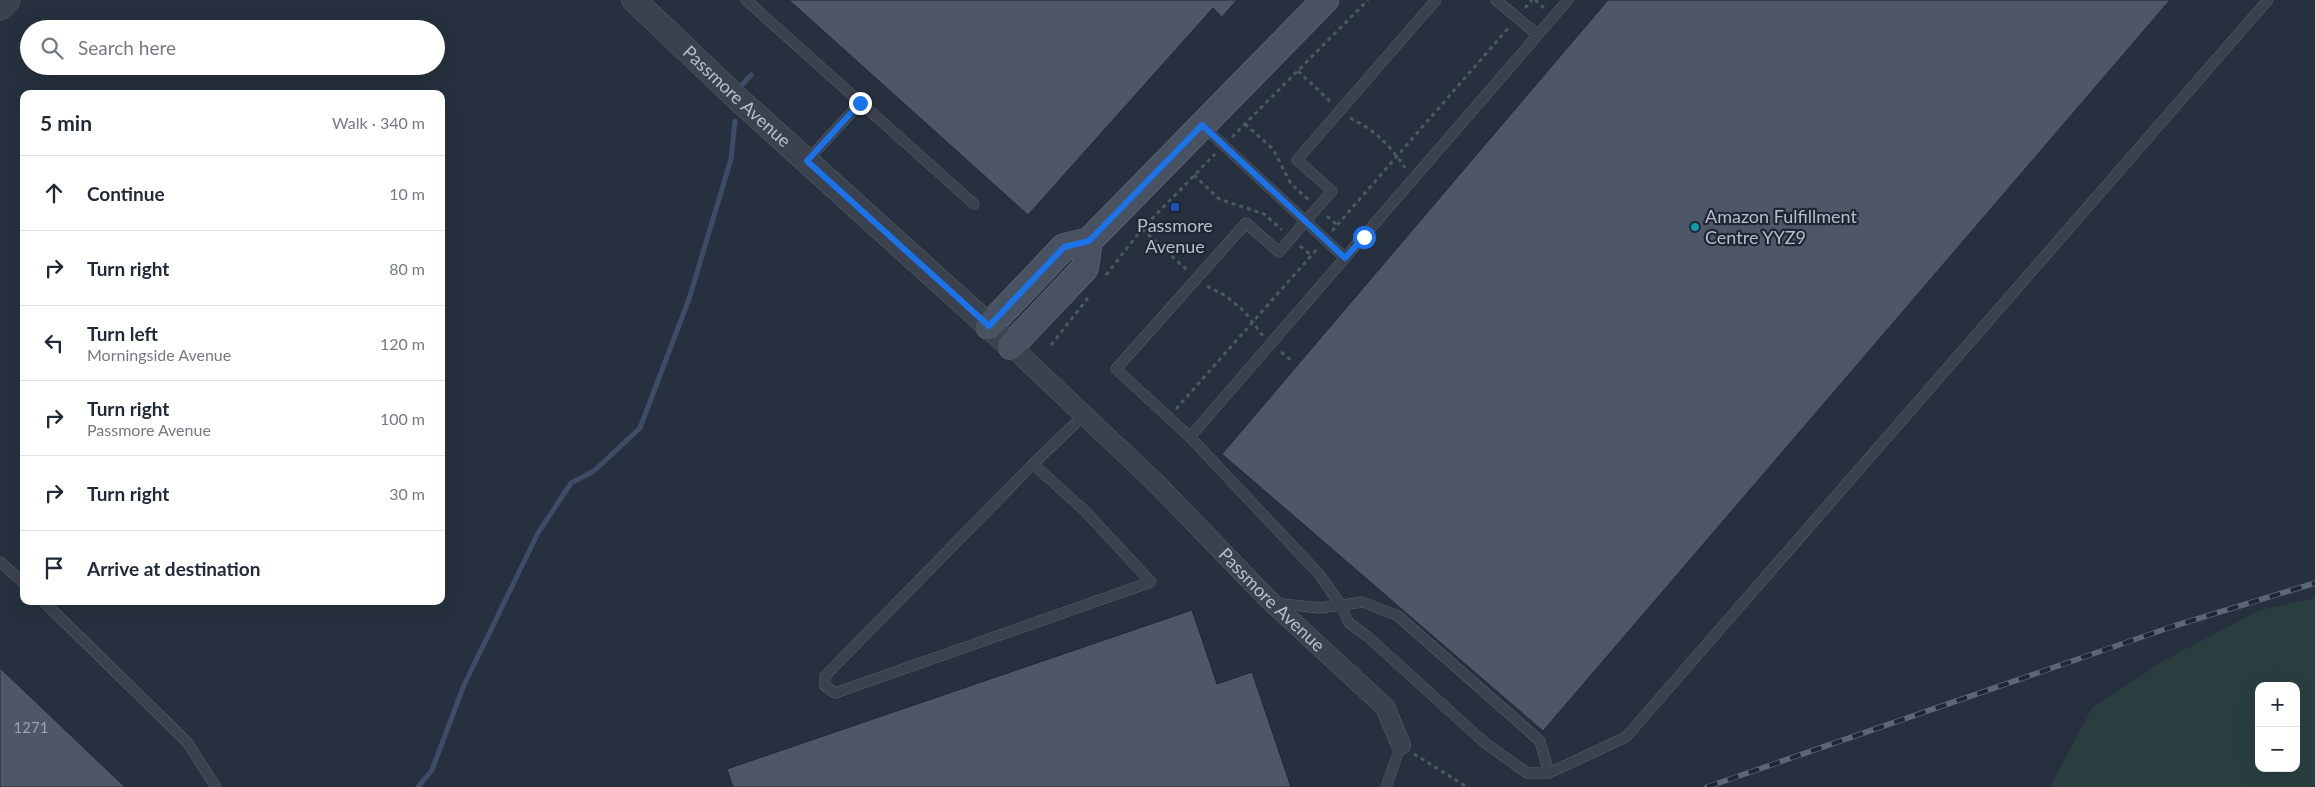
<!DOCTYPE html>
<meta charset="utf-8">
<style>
:root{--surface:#fff;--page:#f6f6f7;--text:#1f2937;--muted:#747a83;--line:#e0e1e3}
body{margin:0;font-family:Lato,sans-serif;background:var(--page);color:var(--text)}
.controls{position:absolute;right:15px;bottom:15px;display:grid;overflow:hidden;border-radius:10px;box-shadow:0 5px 20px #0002}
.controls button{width:45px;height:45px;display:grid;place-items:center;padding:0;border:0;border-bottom:1px solid var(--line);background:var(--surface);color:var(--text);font:25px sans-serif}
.stop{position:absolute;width:15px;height:15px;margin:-11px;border:4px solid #1a73e8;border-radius:50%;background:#fff}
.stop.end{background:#1a73e8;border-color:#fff;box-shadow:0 1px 5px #0008}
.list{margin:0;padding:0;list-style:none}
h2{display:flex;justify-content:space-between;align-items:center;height:65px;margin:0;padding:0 20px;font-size:21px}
h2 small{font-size:16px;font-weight:400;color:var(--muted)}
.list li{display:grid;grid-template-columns:32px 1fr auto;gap:15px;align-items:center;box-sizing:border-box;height:75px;padding:0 20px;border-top:1px solid var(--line)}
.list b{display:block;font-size:19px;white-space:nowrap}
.list p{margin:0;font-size:16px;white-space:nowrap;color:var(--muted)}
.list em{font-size:16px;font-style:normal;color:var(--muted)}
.icon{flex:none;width:28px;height:28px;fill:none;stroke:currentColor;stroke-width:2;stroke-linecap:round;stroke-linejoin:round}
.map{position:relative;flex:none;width:2315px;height:787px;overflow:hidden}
.search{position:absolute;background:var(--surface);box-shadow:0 5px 20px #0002;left:20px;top:20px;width:425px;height:55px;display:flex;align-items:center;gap:12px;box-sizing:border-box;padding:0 18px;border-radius:28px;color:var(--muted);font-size:19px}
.panel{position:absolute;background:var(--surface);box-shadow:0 5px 20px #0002;left:20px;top:90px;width:425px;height:515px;border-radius:10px}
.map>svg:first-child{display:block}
.green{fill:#2a3e40;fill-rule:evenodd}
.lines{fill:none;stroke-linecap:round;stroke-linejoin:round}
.stream{stroke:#3d4d66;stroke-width:5}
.building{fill:#4d5767;stroke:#222936}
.service-casing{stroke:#59606c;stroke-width:11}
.minor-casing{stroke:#59606c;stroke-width:20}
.tertiary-casing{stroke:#59606c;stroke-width:25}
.secondary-casing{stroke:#59606c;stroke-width:28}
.path{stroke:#495b5e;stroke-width:3;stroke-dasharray:4 4;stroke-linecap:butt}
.service{stroke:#3b424e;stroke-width:10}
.minor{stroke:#3b424e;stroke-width:19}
.tertiary{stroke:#3b424e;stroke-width:24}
.secondary{stroke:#495261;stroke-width:26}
.rail-casing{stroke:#5d6675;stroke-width:5.5}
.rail{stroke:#1f2734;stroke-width:4;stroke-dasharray:11;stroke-linecap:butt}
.route{stroke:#1a73e8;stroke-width:6}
.transit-dot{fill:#1a4fb4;stroke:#1f2734;stroke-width:2}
.culture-dot{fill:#0f9aa8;stroke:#1f2734;stroke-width:2}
.labels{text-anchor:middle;stroke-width:4.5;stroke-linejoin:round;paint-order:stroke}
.number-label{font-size:15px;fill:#9ca4b0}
.street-label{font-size:18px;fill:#b7bec9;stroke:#1f2734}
.poi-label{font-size:18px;fill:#b7bec9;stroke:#1f2734;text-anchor:start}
</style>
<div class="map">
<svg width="2315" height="787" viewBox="0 0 2315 787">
<rect width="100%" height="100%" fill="#27303e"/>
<path class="green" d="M2315,598V787H2050L2092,708L2167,659L2260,610ZM2259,686H2296V768H2259Z"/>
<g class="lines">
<path class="stream" d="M739,88L751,75
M418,787L432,770L464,685L538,533L571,483L594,471L640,428L689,299L731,159L735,121"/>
</g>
<path class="building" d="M789,0H1237L1222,17L1213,8L1028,215Z
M1608,0H2170L1543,731L1222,454Z
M1192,610L1217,684L1252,672L1291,787H733L727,769Z
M0,668L125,787H0Z"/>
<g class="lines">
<g class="service-casing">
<path id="service" d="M746,0L974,204
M1436,0L1297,160L1332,191L1279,252L1246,223L1116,369L1190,437L1319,574L1340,604L1349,623L1367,636L1485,743L1527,773H1549L1626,737L2268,0
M1496,0L1538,35
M1203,126L1345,258
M807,161L860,103
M1190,437L1568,0
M1033,464L1085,511L1151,582L835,693L825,686V676L1033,464L1084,415
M0,562L24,583
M43,601L187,742L216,787
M1275,603L1320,608L1363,602L1398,616L1540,741L1549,773
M1386,787L1401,745"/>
</g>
<g class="minor-casing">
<g id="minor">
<path id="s1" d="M1011,346L1155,482L1267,598L1385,707L1401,745"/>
</g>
</g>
<g class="tertiary-casing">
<g id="tertiary">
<path id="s2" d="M634,0L737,98L1011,346"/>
<path d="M0,8L8,0"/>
</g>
</g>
<g class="secondary-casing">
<path id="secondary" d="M989,326L1064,247L1089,241L1325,0
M1011,346L1085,268L1089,241"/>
</g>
<path class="path" d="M1535,0L1544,8
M1525,8L1532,0
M1298,71L1332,103
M1350,118C1376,131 1389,144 1405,168
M1245,124L1273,149L1291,184L1310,201
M1232,137L1368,0
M1194,175L1219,199L1264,214L1282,230
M1327,216L1337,225
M1142,229L1187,270
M1332,231L1510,26
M1300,246L1311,255
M1106,275L1142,229L1215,154
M1207,286L1226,296L1244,311L1263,336
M1051,345L1088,298
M1281,352L1292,361
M1176,409L1317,249
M1414,754L1467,787"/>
<use href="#service" class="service"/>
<use href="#minor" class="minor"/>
<use href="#tertiary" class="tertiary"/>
<use href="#secondary" class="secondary"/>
<g class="rail-casing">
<path id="rail" d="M1707,787L2174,626L2315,583"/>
</g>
<use href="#rail" class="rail"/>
</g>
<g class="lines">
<path class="route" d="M860,103L807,161L989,326L1064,247L1089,241L1202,125L1345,258L1364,237"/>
</g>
<rect class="transit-dot" x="1170" y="202" width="10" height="10" rx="2.5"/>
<circle class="culture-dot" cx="1695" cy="227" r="5"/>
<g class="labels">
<g class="number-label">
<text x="31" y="733">1271</text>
</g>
<g class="street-label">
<text dy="6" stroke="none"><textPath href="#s2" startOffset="141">Passmore Avenue</textPath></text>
<text dy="6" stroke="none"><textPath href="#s1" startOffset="364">Passmore Avenue</textPath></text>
</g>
<g class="poi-label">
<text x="1705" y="223">Amazon Fulfillment<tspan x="1705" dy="21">Centre YYZ9</tspan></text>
<text x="1175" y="232" text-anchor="middle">Passmore<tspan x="1175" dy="21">Avenue</tspan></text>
</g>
</g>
</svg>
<div class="controls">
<button>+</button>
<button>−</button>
</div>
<div class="stop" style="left:1364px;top:237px"></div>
<div class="stop end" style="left:860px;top:103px"></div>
<div class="search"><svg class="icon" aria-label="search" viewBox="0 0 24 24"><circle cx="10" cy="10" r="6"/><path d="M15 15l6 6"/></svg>Search here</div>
<section class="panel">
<h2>5 min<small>Walk · 340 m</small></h2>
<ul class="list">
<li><svg class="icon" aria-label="ahead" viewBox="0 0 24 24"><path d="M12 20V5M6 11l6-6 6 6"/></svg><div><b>Continue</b></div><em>10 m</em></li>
<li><svg class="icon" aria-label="right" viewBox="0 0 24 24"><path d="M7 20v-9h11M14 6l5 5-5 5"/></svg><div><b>Turn right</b></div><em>80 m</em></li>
<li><svg class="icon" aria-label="left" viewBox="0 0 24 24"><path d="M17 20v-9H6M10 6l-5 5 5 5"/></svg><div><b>Turn left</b><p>Morningside Avenue</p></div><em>120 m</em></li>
<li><svg class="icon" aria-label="right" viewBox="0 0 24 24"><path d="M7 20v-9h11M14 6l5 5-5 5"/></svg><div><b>Turn right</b><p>Passmore Avenue</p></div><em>100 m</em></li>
<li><svg class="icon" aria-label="right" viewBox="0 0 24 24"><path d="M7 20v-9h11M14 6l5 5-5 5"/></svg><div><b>Turn right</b></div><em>30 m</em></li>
<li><svg class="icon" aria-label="arrive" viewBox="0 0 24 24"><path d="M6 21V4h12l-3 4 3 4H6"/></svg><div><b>Arrive at destination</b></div></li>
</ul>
</section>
</div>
